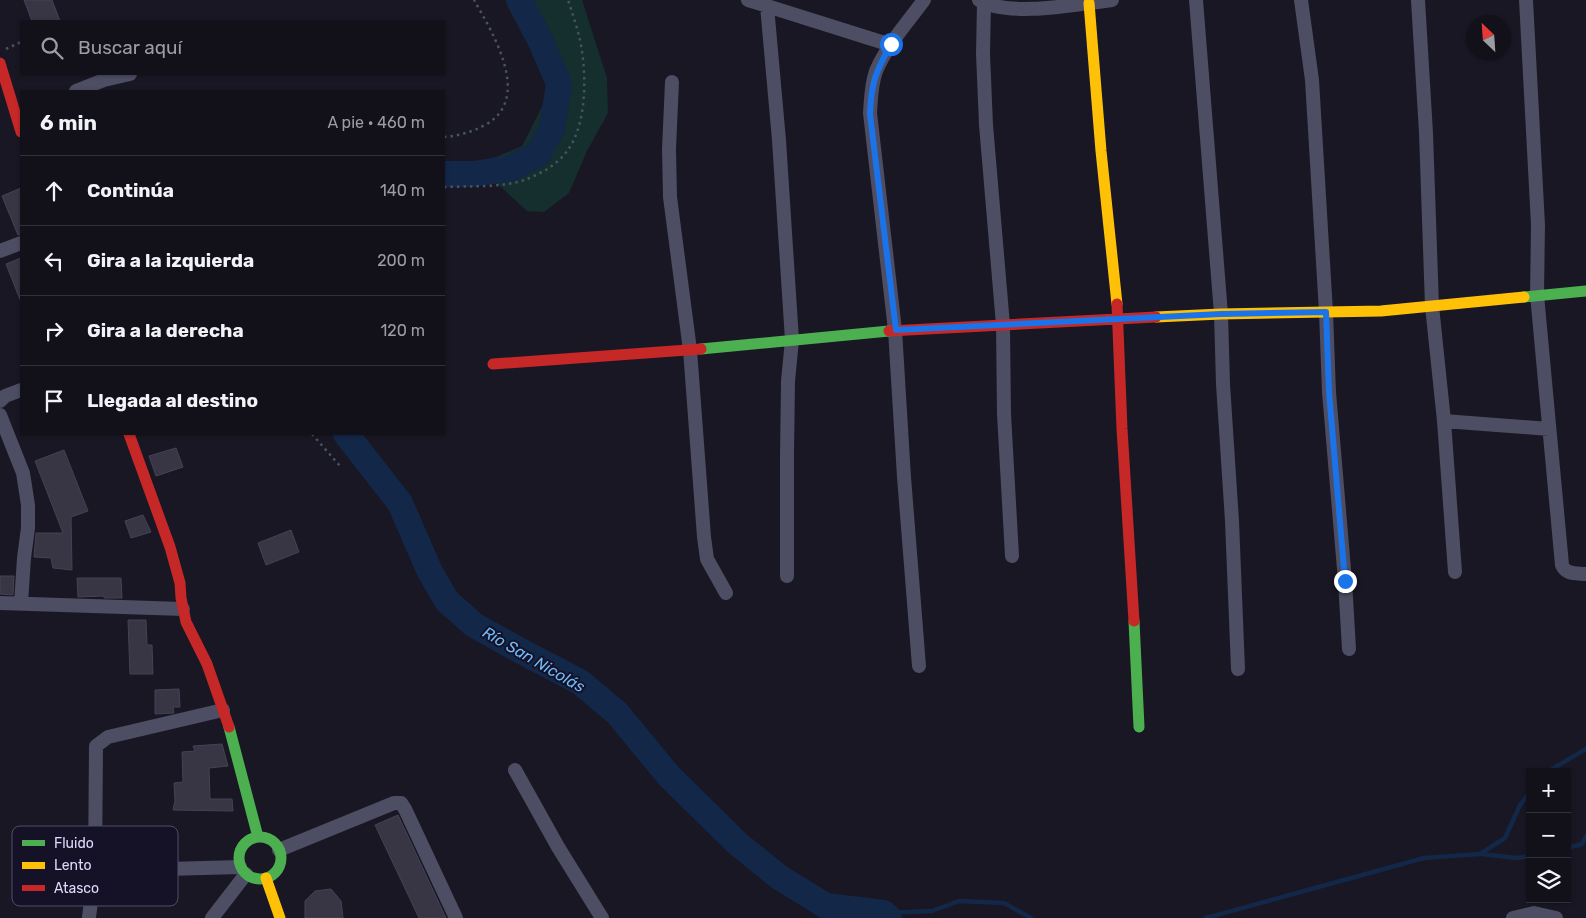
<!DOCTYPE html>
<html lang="es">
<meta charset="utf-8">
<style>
:root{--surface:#12111a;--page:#1f1f27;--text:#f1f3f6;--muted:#9c9da2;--line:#313139}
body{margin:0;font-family:Rubik,sans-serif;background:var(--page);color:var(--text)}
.controls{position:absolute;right:15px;bottom:15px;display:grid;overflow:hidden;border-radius:0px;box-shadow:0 1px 4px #0004}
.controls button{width:45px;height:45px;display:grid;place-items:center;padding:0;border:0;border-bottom:1px solid var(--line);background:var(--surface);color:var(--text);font:25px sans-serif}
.compass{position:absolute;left:1466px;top:15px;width:45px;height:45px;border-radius:50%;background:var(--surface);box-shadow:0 1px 4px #0004;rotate:335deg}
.stop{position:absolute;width:15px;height:15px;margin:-11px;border:4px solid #1a73e8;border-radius:50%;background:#fff}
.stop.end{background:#1a73e8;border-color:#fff;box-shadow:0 1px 5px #0008}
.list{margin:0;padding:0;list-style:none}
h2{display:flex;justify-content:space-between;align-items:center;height:65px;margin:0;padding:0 20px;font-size:21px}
h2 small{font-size:16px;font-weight:400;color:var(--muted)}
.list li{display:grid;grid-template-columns:32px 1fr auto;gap:15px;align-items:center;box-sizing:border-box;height:70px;padding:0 20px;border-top:1px solid var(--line)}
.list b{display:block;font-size:19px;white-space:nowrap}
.list em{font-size:16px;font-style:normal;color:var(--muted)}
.icon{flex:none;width:28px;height:28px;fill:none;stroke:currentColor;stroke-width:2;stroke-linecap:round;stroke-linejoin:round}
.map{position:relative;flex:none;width:1586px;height:918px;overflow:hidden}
.search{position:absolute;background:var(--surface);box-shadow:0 1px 4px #0004;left:20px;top:20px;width:425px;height:55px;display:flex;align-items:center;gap:12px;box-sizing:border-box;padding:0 18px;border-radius:0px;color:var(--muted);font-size:19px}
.panel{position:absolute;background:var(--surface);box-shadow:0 1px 4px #0004;left:20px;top:90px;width:425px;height:345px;border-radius:0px}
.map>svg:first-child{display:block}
.green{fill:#152e2e}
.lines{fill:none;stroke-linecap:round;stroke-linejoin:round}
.stream{stroke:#132748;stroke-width:4.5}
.river{stroke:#132748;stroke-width:26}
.building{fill:#383544;stroke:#454256}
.path{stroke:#475360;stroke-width:2.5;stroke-dasharray:2.5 4;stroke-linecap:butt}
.street{stroke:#4d4d63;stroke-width:14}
.fast{stroke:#4caf50;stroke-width:11}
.slow{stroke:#ffc107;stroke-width:11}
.jam{stroke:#c62828;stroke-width:11}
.route{stroke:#1a73e8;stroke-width:6}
.labels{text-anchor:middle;stroke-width:4;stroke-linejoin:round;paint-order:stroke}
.water-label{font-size:16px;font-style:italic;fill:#6fbaf7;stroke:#151228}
.key{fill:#151228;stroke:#514e68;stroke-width:1}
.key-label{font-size:14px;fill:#dedbfd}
</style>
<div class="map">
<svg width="1586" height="918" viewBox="0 0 1586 918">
<rect width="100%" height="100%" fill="#181723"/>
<path class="green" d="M520,0H582L607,78L608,113L587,151L569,193L544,212L527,211L477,165L522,146L559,73Z"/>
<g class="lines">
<path class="stream" d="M1547,772L1586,749
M1567,848L1582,844L1586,836
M1481,854L1518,858L1530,856
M884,913L932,911L959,901L1004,903L1031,918
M1206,918L1424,858L1480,854L1505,838L1520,805L1530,792"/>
<path class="river" d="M444,174H473L512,168L538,154L552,128L559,84L541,42L519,0
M346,434L400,503L430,572L447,601L474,625L519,650L580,682L617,713L669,776L737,843L779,877L826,906L884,913L889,918"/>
</g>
<path class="building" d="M24,0H52L60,21H32Z
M21,188V234L18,235L2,196Z
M21,258V302L6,264Z
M176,448L183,467L156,476L149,456Z
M64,450L88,511L71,517L72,570L53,568L51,558L34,557L36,533H63L35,461Z
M143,515L151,532L131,538L125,521Z
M291,530L299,552L266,565L258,543Z
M0,576H14L13,595L0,594Z
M77,578H121L122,598H104V596L78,597Z
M128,620H146L147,645H152L153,674H130Z
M179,689L180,707H173L174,713L155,714V690Z
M222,744L228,766L209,768L210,799H232L233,811L173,810L175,801L174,783L183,782L182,752L195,751L193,746Z
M398,815L446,918H419L375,825Z
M331,889L341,901L343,918H305V901L315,891Z"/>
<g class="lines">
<path class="path" d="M6,49L21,42
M444,137C458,136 472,132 485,125C533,99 493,33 474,0
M444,187C468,186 505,188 527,179C542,173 557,165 567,151C588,124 587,68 579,36C576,24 572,12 568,0
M312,434L340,466"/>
<path class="street" d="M748,0L891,45
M979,0C1009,18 1078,4 1112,0
M1196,0L1221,314L1223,384L1232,521L1238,669
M1301,0L1312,80L1326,312L1329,392L1345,581L1349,649
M1418,0L1426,133L1432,306L1444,421L1455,572
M1526,0L1538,225L1537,295L1562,565C1566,575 1576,573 1586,574
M984,3L983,54L986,125L1003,325L1004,414L1012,556
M767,6L779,140L792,340L788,381L787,455V576
M672,82L669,149L670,197L690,350L704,537L707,559L726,593
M76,91L104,80L130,74
M0,251L21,243
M0,401L5,396L21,390
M0,415L23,473L28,505V528L24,558L21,603
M1444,421L1549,429
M0,603L183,609
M919,666L904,477L895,330L870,113C871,99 871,85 876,71C887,45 908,22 924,0
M515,770L558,847L602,918
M279,850L394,803H401L405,809L456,918
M95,871L240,867
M89,917L95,871L96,746L108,737L223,710
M212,918L246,874
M1513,918L1534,913L1556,918"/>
<path class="fast" d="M1524,297L1586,291
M701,349L889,331
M1134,621L1139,727
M229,727L258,837
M239 858a21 21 0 1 1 42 0a21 21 0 1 1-42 0Z"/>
<path class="slow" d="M1089,3L1101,151L1117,304
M1156,317L1221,314L1381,311L1524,297
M266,878L280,918"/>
<path class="jam" d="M0,63L21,132
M1117,304L1122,429L1134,621
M889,331L1156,317
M493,364L701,349
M129,434L170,547L180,583L181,598L186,622L207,664L229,727"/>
</g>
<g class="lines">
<path class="route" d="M891,44C876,71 871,83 870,114L896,330L1221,314L1326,312L1329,392L1345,581"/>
</g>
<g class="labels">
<g class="water-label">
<text transform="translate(534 659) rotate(30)" y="6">Río San Nicolás</text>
</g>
</g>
<rect x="12" y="826" width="166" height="80" rx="8" class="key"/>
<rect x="22" y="840" width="23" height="6" fill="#4caf50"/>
<rect x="22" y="862" width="23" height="7" fill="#ffc107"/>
<rect x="22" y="885" width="23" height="6" fill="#c62828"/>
<g class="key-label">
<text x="54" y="848">Fluido</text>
<text x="54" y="870">Lento</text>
<text x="54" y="893">Atasco</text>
</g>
</svg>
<div class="controls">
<button>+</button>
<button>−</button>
<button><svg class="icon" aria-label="layers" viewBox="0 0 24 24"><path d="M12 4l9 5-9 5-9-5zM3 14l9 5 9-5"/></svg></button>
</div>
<svg class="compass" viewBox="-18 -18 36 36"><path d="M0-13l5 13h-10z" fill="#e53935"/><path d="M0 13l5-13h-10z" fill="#9c9da2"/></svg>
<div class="stop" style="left:891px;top:44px"></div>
<div class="stop end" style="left:1345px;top:581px"></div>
<div class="search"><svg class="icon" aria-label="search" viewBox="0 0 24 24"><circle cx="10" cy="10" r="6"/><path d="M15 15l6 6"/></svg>Buscar aquí</div>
<section class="panel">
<h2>6 min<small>A pie · 460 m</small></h2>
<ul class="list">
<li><svg class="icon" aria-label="ahead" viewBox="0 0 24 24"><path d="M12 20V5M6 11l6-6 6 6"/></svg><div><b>Continúa</b></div><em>140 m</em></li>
<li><svg class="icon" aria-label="left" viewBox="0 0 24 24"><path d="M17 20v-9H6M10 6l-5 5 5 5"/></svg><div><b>Gira a la izquierda</b></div><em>200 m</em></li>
<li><svg class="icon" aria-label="right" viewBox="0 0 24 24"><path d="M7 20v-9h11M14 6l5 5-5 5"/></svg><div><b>Gira a la derecha</b></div><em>120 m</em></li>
<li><svg class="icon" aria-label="arrive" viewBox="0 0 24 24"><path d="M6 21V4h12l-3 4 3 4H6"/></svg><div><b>Llegada al destino</b></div></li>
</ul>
</section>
</div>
